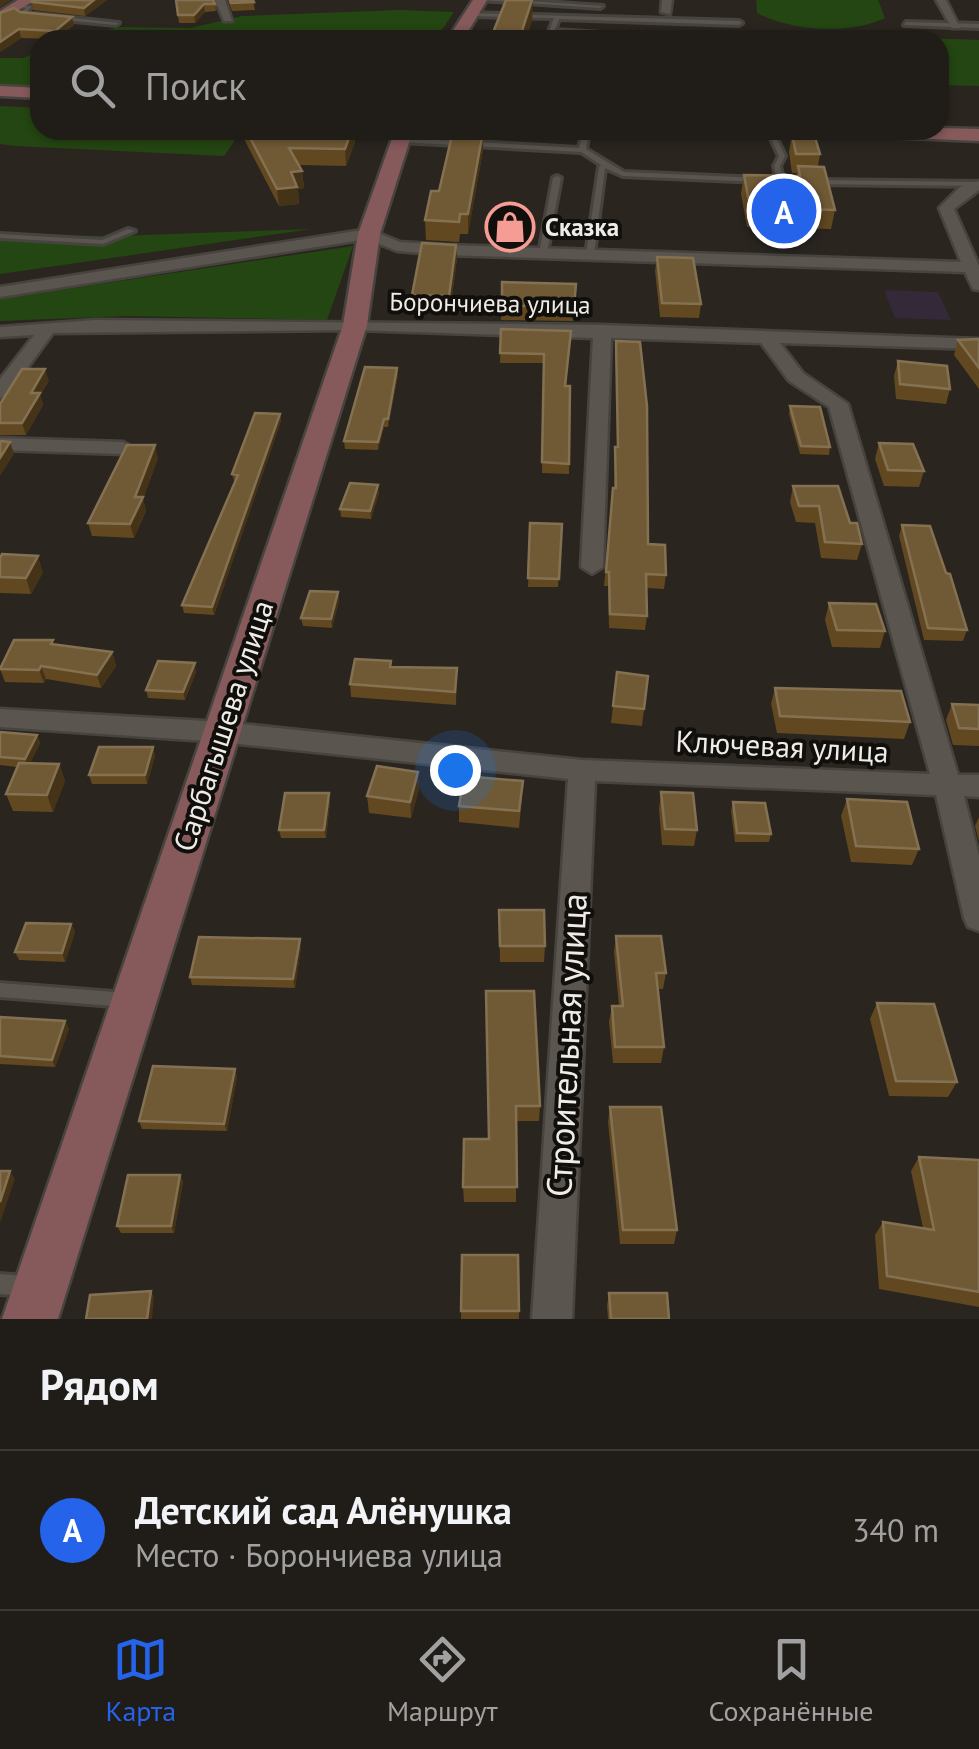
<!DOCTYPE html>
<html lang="ru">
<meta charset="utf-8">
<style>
:root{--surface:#201c17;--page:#282520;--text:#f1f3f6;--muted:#a2a1a1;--line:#3d3a36;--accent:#2563eb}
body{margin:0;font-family:"PT Sans",sans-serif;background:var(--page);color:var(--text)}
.you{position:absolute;left:455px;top:770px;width:35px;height:35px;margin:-25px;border:8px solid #fff;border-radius:50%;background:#1a73e8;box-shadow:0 0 0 15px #1a73e833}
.badge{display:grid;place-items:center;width:65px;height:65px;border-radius:50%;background:var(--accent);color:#fff;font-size:32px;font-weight:700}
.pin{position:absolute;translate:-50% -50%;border:5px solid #fff;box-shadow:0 2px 10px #0006}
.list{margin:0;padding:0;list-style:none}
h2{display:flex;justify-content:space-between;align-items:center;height:130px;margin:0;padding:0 40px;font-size:42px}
h2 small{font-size:32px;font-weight:400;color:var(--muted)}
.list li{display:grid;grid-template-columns:65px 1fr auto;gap:30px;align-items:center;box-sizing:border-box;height:160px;padding:0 40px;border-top:2px solid var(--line)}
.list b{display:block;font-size:38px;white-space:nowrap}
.list p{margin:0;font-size:32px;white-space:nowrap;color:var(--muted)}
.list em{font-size:32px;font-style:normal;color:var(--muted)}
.icon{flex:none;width:55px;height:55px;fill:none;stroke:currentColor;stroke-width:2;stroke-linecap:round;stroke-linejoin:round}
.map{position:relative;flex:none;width:979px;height:1319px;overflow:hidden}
.search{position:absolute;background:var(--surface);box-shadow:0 2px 8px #0004;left:30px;right:30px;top:30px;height:110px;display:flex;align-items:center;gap:25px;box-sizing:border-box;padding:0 35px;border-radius:30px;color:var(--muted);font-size:38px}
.sheet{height:290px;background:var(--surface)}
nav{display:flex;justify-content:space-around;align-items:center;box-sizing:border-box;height:140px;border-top:2px solid var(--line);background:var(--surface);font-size:28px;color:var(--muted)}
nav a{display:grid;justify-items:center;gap:5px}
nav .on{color:var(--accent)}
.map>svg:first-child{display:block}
.commercial{fill:#332938}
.green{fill:#244612}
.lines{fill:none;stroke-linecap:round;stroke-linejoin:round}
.lane-casing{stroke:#47433f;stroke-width:6}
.street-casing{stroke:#47433f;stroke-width:5}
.secondary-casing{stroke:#47433f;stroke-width:5}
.lane{fill:#5a554e;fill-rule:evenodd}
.street{fill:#5a554e;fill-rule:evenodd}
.secondary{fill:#86595b;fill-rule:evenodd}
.wall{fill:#614820}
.shaded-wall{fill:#443317}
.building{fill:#705a36;stroke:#847152;stroke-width:2.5}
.labels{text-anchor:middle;stroke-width:8;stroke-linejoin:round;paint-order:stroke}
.far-poi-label{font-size:25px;font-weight:bold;fill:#efece8;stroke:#110f0c;text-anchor:start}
.far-street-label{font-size:25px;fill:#efece8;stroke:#110f0c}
.street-label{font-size:30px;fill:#efece8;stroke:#110f0c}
.near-street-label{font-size:35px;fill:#efece8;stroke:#110f0c}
</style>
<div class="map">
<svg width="979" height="1319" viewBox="0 0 979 1319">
<rect width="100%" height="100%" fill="#2a251f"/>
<path class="commercial" d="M884,290L938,292L951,320L895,318Z"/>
<path class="green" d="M756,0H878L885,18C849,35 792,31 757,13Z
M399,10L454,12L435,40H67L120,27L191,28L242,16Z
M924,38L979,40V86L942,85L939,40Z
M40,51V87L0,86V58H23Z
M0,106L40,108V130H242L224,156L15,146L0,144Z
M312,229L0,274V235L116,236Z
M353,246L327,320L126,316L0,321V299Z"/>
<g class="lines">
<g class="lane-casing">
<path id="lane" d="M480,0H513L603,6L600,8Z
M16,5L32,6L26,13L119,23L116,25L22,16L19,14L26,8L16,7Z
M470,13L739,21L742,23L739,25L559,19L555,30L712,40L552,33L549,31L554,18L472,16Z
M906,22L979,24V28L904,25Z
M583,130H589L586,149L624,172L760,178L764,180L760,182L623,176L605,168L594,254L590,256L586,254L599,167L601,165L581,152L401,142L398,140L401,138L579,148Z
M767,130H773L785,156L780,166L784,183L777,181L774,166L779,156Z
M557,176L561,178L547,253L543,255L539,253L553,178Z
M815,180L979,182V186L812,184V180Z
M128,229L135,231L103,244L0,238V234L102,240Z
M0,983L126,993L132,995L134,1000L132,1005L126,1007L0,997Z
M0,1274L27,1276L34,1279L37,1286L34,1293L27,1296L0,1294Z"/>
</g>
<g class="street-casing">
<path id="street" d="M215,0H225L232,21H224Z
M662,0H672L670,14L661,12Z
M936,0H946L960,28H952Z
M979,181V190L954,209L979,266V290L973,289L965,272L446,255L397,251L367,239L0,297V287L369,229L400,242L446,245L961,262L939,208L960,187Z
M95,320L602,325L979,339V349L780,343L803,373L848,404L958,775H979V797L964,796L979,856V931L968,927L964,918L936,795L595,781L572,1319H532L568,779L222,742L0,727V709L222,722L582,760L930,774L829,407L789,381L761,343L611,338L603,567L592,574L581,567L593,338L355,330L53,333L7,396L0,398V379L34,335L0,337V327Z
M0,438L123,442L133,448L123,454L0,450Z"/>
</g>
<g class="secondary-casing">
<path id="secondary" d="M18,0H35L0,21V11Z
M473,0H487L463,40H447Z
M0,86L40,88V98L0,96Z
M939,128L979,129V141L862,136L853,130Z
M395,130H413L380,234L367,325L58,1319H2L343,325L358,234Z"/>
</g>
<use href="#lane" class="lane"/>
<use href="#street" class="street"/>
<use href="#secondary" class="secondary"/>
</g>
<path class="wall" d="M107,0L85,16L33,10L32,2Z
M176,0L215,4L216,11L205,12L195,23H179Z
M228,0H253L255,10L232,11Z
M20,12L74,25L56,39L21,38L0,52Z
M243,130H354L355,142L346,166L299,165L302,171L304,188L298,189L299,204L279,206L245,141Z
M456,130H487L485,139H483V150L468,234H460L459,242L426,240L425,220L439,191Z
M792,134L820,154L818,166L835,210L831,229L747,227L741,194L744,175L796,176L797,173H792L789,152Z
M456,245L457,259L450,310H413L412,295Z
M657,257L701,304L699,318L660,317L655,271Z
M502,282L576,284L573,321L501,320Z
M501,329L571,331L566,386H570L569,474L542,473L544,363H500Z
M979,339V389L954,355L958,340Z
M616,341L648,544L666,575L664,589L646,588L647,616L645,630L609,628L608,586H604L613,488H614L615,447H617Z
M898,361L950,389L946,404L896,399L894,376Z
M397,368L398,375L388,427H384L378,450L345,449L344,441Z
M49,381L40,395L43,405L26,435H0V404Z
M790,406L830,447L829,455L800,454L789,414Z
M280,414L281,421L214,615L184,613L182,605L235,483L232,474Z
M879,443L924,471L919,487L884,486L875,459Z
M158,458L143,499L146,511L134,538L92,536L88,523Z
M793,486L850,523L862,544L857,560L821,558L815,523L796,522L790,502Z
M379,493L371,519L341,517L340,509Z
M530,523L562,524L558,587H528Z
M902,525L946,573L967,630L963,641L924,640L899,536Z
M0,558L43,572L31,594L0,593Z
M338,592L339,600L332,628L303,626L301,618Z
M829,603L885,631L880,648L832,647L825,620Z
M54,644L112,652L116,666L101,688L46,679L44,683L5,682L0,669Z
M392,667L457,668L456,705L351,697L350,684Z
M196,672L185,700L148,698L146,690Z
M648,676L642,726L611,723L613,706Z
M775,688L910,722L904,739L777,733L771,704Z
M952,704L979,705V746L953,745L946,720Z
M0,732L37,735L40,743L30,763L59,764L65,781L53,812L13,811L6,794L17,767L0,765Z
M153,747L155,756L147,784H92L89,775Z
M419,789L411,818L369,813L367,796Z
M661,792L697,830L694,846L662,845L659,809Z
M522,798L519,828L459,822V806Z
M847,799L919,849L912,865L851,862L841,816Z
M330,801L326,838H281L279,830Z
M733,802L771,834L769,842H735L731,811Z
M979,817V841L975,826Z
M499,910L545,946L544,962H500Z
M71,924L75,932L65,962L19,960L15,952Z
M616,936L666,973L663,989H657L664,1047L661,1063H613L609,1022L612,1006H619L614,952Z
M301,947L295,988L192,985L190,977Z
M486,991L540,1106L539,1121H516V1202H464L463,1187L489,1139Z
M877,1003L957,1082L948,1097L889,1096L870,1019Z
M0,1017L65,1021L69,1029L55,1067L0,1064Z
M235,1069L237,1077L227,1131L142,1129L139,1121Z
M610,1107L677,1230L674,1244H620L608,1122Z
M919,1157L979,1160V1307L879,1289L875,1235L883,1222L923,1228L911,1171Z
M180,1175L183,1182L174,1233H121L117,1226Z
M462,1255H518L519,1319H461Z
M609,1293L669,1319H608L607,1306Z"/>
<path class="shaded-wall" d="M0,0H12L0,7Z
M94,0H107L85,16L84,8Z
M533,0L532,21L526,40H519Z
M204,4L205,12L195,23L194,15Z
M72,17L74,25L56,39L55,31Z
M19,29L21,38L0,52V42Z
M352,130H354L355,142L346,166L345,149Z
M483,132V150L468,234V214Z
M302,171L304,188L298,189L299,204L279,206L277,189L291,172Z
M456,245L457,259L450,310L449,296Z
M397,368L398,375L388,427V419Z
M45,369L49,381L40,395L43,405L26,435L22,423L31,393Z
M280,414L281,421L214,615L212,607Z
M384,419V427L378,450V442Z
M10,442L14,454L0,476V458Z
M155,445L158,458L143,499L146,511L134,538L130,524L135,497Z
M378,485L379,493L371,519L370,511Z
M38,556L43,572L31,594L26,578Z
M338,592L339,600L332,628L331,619Z
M112,652L116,666L101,688L97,675Z
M195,663L196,672L185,700L183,692Z
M41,666L46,679L44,683L39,670Z
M37,735L40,743L28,768L25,759Z
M153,747L155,756L147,784L145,775Z
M59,764L65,781L53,812L47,795Z
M418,772L419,789L411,818L410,802Z
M329,793L330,801L326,838L324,830Z
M71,924L75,932L65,962L62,953Z
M300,939L301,947L295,988L293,979Z
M65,1021L69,1029L55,1067L52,1060Z
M235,1069L237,1077L227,1131L224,1124Z
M10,1171L15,1179L0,1223V1202Z
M180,1175L183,1182L174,1233L171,1226Z
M151,1291L154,1297L152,1319H147Z"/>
<path class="building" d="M32,0H94L84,8L32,2Z
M176,0H213L215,4H204L194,15H178Z
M230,0H253L254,2L231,3Z
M506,0H532L519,40H490Z
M14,8L20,12L72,17L55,31L19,29L0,42V13Z
M246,130H352L345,149L289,148L302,171L291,172L297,187L277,189Z
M453,131L483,132L468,214H460L459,222L425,220L431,191H439Z
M792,134H814L820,154H796Z
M798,166L824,167L835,210L750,207L744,175L800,176Z
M422,243L456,245L449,296L412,295Z
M657,257L693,258L701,304L662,303Z
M502,282L576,284L574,306H502Z
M501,329L571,331L565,386H570L569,464L542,462L544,354L500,353Z
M979,339V368L958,340Z
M616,341L640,342L647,406L648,544L665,545L666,575L646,574L647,616L610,614L609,572H606L613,488H616L615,447H618Z
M898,361L947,366L950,389L900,384Z
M365,367L397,368L388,419H384L378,442L344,441Z
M22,369H45L31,393H40L22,423H0V404Z
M790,406L820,407L830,447L801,446Z
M255,413L280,414L212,607L182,605L238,475L232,474Z
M0,441L10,442L0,458Z
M879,443L913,444L924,471L888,470Z
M127,445H155L135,497H143L130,524L88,523Z
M350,483L378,485L370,511L340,509Z
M793,486H838L850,523H857L862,544L825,542L819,506H799Z
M530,523L562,524L559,579L528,578Z
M902,525L930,526L946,573L950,574L967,630L928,628Z
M2,554L38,556L26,578L0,577V558Z
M310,591L338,592L331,619L301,618Z
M829,603L876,604L885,631L837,630Z
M14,640H53L51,644L112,652L97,675L41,666L39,670L0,669Z
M355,659L391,661L390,667L457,668L455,692L350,684Z
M158,661L195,663L183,692L146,690Z
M617,672L648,676L644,709L613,706Z
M775,688L901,691L910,722L780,716Z
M952,704L979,705V729L959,728Z
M0,732L37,735L25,759L0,757Z
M99,747H153L145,775H89Z
M19,763L59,764L47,795L6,794Z
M377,766L418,772L410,802L367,796Z
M464,776L523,781L519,811L459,806Z
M661,792L693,793L697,830L665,829Z
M285,793H329L324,830H279Z
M847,799L907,802L919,849L856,846Z
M733,802L765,803L771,834L737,833Z
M499,910H544L545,946H500Z
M26,923L71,924L62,953L15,952Z
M616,936H661L666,973H656L664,1047H615L612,1006H623Z
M199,937L300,939L293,979L190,977Z
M486,991H534L540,1106H516L517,1187H463L464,1139H489Z
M877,1003L934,1004L957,1082L896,1081Z
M0,1017L65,1021L52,1060L0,1056Z
M153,1066L235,1069L224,1124L139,1121Z
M610,1107H661L677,1230H623Z
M919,1157L979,1160V1292L887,1276L883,1222L934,1230Z
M0,1171H10L0,1202Z
M128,1175H180L171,1226H117Z
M462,1255H518L519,1311H461Z
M151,1291L147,1319H86L90,1295Z
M609,1293H667L669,1319H611Z"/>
<defs>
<g id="shop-ring" transform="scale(2.5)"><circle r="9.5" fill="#110f0c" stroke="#f59c95" stroke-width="1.5"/><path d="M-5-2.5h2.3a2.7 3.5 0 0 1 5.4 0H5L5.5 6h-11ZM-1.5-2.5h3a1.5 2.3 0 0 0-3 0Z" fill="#f59c95"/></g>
</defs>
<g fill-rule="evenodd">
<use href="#shop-ring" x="510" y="227"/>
</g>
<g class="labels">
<g class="far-poi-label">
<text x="545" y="236">Сказка</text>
</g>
<g class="far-street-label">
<text transform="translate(490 303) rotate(1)" y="9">Борончиева улица</text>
</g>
<g class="street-label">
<text transform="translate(224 726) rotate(-72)" y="10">Сарбагышева улица</text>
<text transform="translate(782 747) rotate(3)" y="10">Ключевая улица</text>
</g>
<g class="near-street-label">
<text transform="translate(567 1045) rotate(-87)" y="12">Строительная улица</text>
</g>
</g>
</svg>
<div class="you"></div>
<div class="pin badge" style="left:784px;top:211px">A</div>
<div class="search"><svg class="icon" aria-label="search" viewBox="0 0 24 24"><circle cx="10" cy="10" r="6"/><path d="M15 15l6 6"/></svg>Поиск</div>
</div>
<section class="sheet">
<h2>Рядом<small></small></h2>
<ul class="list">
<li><span class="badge">A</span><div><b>Детский сад Алёнушка</b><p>Место · Борончиева улица</p></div><em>340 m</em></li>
</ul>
</section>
<nav>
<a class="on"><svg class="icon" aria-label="map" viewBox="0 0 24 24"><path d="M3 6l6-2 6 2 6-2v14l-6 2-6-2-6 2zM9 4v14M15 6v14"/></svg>Карта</a>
<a><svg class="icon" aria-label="directions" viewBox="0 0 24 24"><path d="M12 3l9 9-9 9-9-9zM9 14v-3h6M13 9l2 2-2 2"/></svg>Маршрут</a>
<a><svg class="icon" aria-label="saved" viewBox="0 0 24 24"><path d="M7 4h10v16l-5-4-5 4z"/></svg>Сохранённые</a>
</nav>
